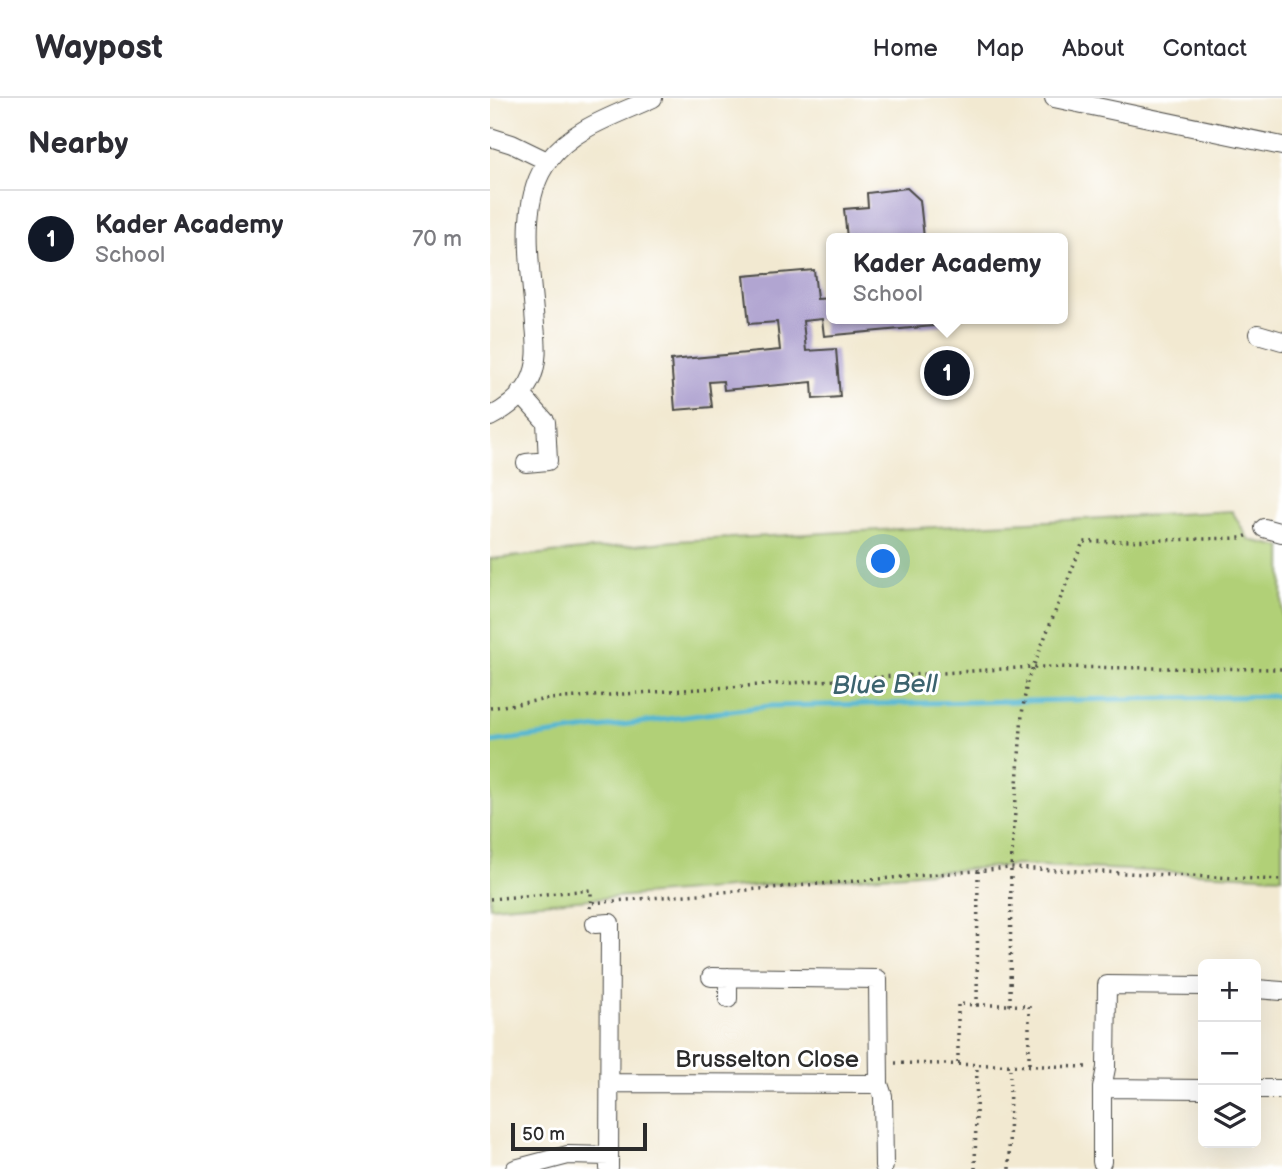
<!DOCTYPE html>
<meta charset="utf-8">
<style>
:root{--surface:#fff;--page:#f7f7f7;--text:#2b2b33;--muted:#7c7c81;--line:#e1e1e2;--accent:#111827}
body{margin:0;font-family:"Balsamiq Sans",sans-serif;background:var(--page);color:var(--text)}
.controls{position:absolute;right:21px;bottom:21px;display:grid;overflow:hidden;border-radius:10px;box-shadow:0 7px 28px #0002}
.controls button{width:63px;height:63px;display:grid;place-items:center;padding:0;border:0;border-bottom:2px solid var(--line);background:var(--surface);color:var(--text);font:35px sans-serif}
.scale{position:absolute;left:21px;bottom:18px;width:136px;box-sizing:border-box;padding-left:7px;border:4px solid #2b2b2b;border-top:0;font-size:19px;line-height:24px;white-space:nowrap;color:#2b2b2b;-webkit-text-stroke:5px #fff;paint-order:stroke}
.you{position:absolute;left:394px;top:464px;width:24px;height:24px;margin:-18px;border:5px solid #fff;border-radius:50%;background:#1a73e8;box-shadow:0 0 0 10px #1a73e833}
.badge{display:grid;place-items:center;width:46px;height:46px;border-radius:50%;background:var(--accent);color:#fff;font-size:23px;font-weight:700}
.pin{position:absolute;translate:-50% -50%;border:4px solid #fff;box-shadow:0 2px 7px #0006}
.popup{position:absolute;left:336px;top:135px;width:242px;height:91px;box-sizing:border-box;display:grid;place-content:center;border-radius:10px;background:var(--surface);filter:drop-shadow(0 2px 5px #0005);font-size:23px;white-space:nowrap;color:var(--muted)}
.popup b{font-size:26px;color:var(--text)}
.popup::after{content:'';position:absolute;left:50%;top:100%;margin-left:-14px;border:14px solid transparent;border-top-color:var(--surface)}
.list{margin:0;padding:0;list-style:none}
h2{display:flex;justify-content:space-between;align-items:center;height:91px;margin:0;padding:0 28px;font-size:30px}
h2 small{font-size:23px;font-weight:400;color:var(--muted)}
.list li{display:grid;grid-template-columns:46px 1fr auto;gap:21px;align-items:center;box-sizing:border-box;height:98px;padding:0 28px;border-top:2px solid var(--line)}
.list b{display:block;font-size:26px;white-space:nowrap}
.list p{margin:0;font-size:23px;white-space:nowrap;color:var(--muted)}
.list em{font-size:23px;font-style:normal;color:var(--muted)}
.icon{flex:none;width:38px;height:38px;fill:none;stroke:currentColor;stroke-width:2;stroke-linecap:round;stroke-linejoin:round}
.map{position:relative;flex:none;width:792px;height:1071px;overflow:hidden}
header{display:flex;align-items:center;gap:42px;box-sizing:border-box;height:98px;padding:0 35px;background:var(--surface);border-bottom:2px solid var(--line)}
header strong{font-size:33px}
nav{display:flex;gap:38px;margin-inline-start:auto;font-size:24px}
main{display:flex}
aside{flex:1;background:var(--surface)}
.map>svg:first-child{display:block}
.grass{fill:#b1d077;stroke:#6e7e51;stroke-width:2}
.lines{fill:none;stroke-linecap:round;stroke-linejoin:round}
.stream{stroke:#55b7d3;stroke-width:5}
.building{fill:#b1a5d1}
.street-casing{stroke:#494844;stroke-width:20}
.path{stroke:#494844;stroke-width:3.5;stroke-dasharray:2 5;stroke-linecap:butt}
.street{stroke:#fff;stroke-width:18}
.labels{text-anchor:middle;stroke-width:6;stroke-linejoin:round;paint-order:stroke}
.street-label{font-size:24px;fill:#2b2b2b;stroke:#fff}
.water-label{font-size:26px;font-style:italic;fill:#3c636e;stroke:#fff}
</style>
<header>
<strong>Waypost</strong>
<nav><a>Home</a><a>Map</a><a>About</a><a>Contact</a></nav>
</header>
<main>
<aside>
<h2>Nearby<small></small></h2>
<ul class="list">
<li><span class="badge">1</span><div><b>Kader Academy</b><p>School</p></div><em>70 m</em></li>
</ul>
</aside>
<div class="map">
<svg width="792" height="1071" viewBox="0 0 792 1071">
<rect width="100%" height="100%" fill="#fff"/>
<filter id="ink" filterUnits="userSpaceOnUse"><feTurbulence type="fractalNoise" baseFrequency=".0143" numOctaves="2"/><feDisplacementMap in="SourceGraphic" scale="14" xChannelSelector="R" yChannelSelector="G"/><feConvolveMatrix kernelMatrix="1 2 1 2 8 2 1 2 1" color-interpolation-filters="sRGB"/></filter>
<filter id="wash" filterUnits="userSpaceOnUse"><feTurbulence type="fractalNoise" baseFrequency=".00686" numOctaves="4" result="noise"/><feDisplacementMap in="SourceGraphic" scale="28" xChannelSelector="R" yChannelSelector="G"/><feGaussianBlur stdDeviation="1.57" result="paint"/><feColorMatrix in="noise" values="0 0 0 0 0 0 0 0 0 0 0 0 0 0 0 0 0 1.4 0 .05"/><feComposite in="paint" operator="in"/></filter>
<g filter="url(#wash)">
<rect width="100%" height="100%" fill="#f2e9d1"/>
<path class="grass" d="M742,413L759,442L792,449V779L528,767L0,809V461L186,443Z"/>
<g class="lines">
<path class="stream" d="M0,644L279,608L792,598"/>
</g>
<g id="blocks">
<path class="building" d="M417,90L430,102L434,140H357L354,111L378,109L377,95Z
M324,172L327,201L342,200V221H453L454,227L334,238L332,221L313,223L316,253L346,251L350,299L323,301L322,284L234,292L233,283L219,284L222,309L185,312L181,262L290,252L287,224L259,226L254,178Z"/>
</g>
</g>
<g filter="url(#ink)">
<use href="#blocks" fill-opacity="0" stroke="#494844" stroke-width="2"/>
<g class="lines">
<g class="street-casing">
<path id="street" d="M564,0L792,48
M0,39L22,46L57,63
M768,236L792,243
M30,295L56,324L58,363L36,365
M0,319C15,311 31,300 39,285C49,267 47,246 45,227C42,177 26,103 59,62C84,29 127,17 163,0
M774,430L792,435
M105,826L120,825L119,1071
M713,888L617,887L616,970L612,990L713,991
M766,891L792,893
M238,901V879
M120,985L389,986L388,881L221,879
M389,986L393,998L394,1068
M766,991H792
M612,1064V990
M25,1071L78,1057L119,1058"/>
</g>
<path class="path" d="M0,610L58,601L543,569L792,571
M0,801L101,792V804
M100,810L101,805L521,770L792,782
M487,907H520
M405,965L600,969
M468,965V906L487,907L488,773
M539,966V908L520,907L521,770L532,616L537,584L593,444L751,440L759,437
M485,1071L487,966
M519,1071L520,966"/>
<use href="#street" class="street"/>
</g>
</g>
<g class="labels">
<g class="street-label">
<text x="277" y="969">Brusselton Close</text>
</g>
<g class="water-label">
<text transform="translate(395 586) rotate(-1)" y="9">Blue Bell</text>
</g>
</g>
</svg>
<div class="controls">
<button>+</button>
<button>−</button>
<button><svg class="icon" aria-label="layers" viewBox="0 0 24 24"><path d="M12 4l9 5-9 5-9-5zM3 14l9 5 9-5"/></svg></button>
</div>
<div class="scale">50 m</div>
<div class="you"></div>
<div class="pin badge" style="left:457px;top:275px">1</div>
<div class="popup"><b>Kader Academy</b>School</div>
</div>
</main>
